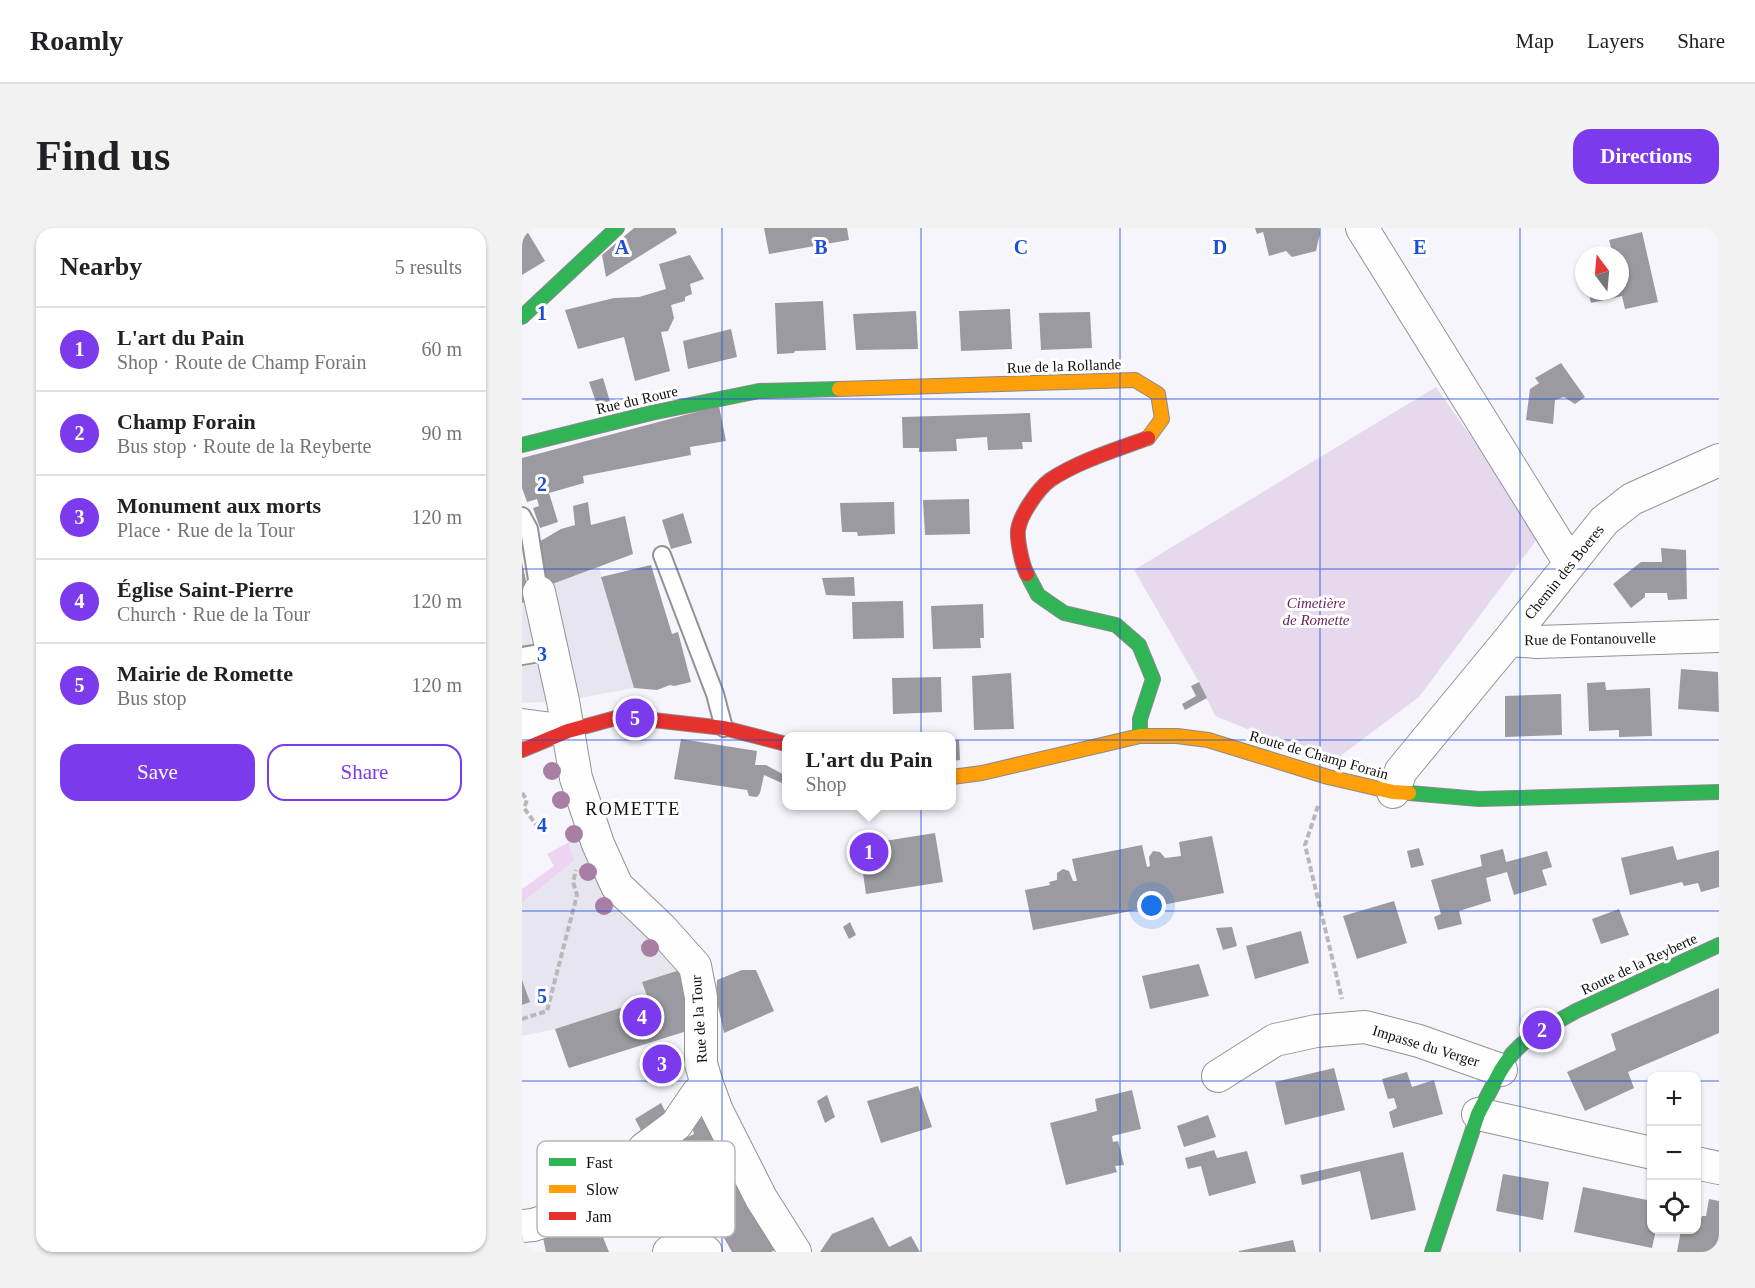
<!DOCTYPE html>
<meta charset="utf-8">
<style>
:root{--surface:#fff;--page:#f2f2f2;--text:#202124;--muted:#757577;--line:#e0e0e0;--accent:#7c3aed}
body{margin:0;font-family:Georgia,serif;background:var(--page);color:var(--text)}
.controls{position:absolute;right:18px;bottom:18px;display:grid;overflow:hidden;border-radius:12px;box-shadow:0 2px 4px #0004}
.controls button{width:54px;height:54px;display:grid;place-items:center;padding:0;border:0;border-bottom:2px solid var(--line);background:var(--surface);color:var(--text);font:30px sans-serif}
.compass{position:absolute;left:1053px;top:18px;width:54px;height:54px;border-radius:50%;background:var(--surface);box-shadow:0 2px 4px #0004;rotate:344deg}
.you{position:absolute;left:630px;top:678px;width:21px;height:21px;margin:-15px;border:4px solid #fff;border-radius:50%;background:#1a73e8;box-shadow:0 0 0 9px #1a73e833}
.badge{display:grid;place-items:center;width:39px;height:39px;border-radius:50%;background:var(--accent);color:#fff;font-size:20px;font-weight:700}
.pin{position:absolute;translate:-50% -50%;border:3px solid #fff;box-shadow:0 2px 6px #0006}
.popup{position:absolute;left:260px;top:504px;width:174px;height:78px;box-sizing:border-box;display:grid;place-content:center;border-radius:12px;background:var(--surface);filter:drop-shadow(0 2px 4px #0005);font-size:20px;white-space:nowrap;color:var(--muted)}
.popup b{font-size:22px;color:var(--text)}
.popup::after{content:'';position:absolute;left:50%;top:100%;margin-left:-12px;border:12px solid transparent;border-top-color:var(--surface)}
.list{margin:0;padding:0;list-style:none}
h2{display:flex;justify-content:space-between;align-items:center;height:78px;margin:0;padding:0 24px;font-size:26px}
h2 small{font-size:20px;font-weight:400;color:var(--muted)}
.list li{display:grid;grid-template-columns:39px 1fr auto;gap:18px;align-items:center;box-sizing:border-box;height:84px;padding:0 24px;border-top:2px solid var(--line)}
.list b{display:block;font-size:22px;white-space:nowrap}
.list p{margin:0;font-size:20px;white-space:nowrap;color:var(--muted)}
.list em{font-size:20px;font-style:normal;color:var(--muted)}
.actions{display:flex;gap:12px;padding:18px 24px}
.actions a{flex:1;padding:14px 0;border:2px solid var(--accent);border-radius:18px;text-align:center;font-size:21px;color:var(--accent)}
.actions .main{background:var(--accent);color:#fff}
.icon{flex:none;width:33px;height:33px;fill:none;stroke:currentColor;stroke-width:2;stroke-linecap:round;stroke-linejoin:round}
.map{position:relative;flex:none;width:1197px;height:1024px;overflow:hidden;border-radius:18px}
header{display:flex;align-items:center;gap:36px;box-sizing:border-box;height:84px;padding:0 30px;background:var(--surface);border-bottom:2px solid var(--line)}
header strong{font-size:28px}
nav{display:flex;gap:33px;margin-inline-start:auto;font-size:21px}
.intro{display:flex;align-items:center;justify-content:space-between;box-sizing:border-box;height:144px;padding:0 36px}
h1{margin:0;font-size:42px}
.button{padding:15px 27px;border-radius:18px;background:var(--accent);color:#fff;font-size:21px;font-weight:700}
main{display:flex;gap:36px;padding:0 36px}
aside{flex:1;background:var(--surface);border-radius:18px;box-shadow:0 2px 4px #0004}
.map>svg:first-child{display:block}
.green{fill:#edd5f2}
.cemetery{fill:#e6d9ee}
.plaza{fill:#e7e5f0}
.building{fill:#9a9aa0}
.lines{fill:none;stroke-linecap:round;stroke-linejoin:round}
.lane-casing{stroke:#939396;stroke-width:20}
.street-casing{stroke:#939396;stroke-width:34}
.fast-casing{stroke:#8a898c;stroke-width:16}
.slow-casing{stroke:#8a898c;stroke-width:16}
.jam-casing{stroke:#8a898c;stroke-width:16}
.path{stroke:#b8b8b9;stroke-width:4;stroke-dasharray:6 3;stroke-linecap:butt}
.lane{stroke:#fefeff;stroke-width:16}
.street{stroke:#fefeff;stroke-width:32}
.fast{stroke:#30b455;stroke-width:14}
.slow{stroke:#ff9f0a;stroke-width:14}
.jam{stroke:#e5322d;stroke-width:14}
.tree{fill:#a87fa2}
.grid{fill:none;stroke:#1d4ed8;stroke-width:1.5;stroke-opacity:0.55}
.labels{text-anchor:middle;stroke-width:6;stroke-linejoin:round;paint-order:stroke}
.street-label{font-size:15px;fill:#0f0f0f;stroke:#fff}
.park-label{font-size:15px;font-style:italic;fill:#681f59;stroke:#fff}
.quarter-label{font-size:18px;letter-spacing:1.5px;fill:#0f0f0f;stroke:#fff}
.key{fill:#fff;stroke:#b7b7b7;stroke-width:1.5}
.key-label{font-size:16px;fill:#0f0f0f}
.grid-label{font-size:20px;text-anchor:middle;font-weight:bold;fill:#1d4ed8;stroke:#fff;stroke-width:6;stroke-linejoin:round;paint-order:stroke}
</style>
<header>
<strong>Roamly</strong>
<nav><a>Map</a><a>Layers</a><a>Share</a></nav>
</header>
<div class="intro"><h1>Find us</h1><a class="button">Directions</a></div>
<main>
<aside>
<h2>Nearby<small>5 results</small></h2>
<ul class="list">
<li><span class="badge">1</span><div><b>L'art du Pain</b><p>Shop · Route de Champ Forain</p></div><em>60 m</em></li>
<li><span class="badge">2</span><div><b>Champ Forain</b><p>Bus stop · Route de la Reyberte</p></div><em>90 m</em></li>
<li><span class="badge">3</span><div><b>Monument aux morts</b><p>Place · Rue de la Tour</p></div><em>120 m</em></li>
<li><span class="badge">4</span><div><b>Église Saint-Pierre</b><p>Church · Rue de la Tour</p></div><em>120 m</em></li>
<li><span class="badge">5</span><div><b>Mairie de Romette</b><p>Bus stop</p></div><em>120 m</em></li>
</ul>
<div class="actions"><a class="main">Save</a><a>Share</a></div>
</aside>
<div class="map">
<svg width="1197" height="1024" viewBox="0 0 1197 1024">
<rect width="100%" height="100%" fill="#f6f5fc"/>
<path class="green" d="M47,614L52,633L0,675V661L32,638L25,626Z"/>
<path class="cemetery" d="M914,159L1018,307L897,469L809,535L693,488L677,454L612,342Z"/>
<path class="plaza" d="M77,339L112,460L41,473L0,475V375L8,372L25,358Z
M59,605L79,657L100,688L137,719L158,742L120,754L126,771L33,801L0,808V675L52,633L45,609Z"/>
<path class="building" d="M112,0H153L155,5L84,49L80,27Z
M242,0H325L327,12L247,26Z
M733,0H797L798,5L794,23L770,29L764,23L747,28L741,4L735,6Z
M5,3L23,33L0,47V5Z
M1120,4L1136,74L1103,81L1100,68L1069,75L1066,63H1098V27H1091L1087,12Z
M168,27L182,51L168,56L170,66L163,69V73L149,77L152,90L146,103L139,104L148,143L113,153L102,109L56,121L43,82L92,70L117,69L144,61L137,36Z
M301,73L304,122L273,123L272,125L255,126L253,75Z
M488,81L490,121L439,123L437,83Z
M394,83L396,121L334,122L331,86Z
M568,84L570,120L519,122L517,85Z
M209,101L215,129L166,141L161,113Z
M1039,135L1063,169L1053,176L1042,169L1033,172L1031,196L1004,192L1008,161L1017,155L1013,150Z
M81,150L89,177L76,180L67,154Z
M197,178L204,213L168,219L169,227L61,248L62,255L27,265L36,294L18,300L11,280L17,278L15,271L5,274L0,260V230Z
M508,185L510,214H500L501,221L466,222L465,209L434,211L435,223L397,224V220H381L380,189Z
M447,271L448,306L403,307L401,272Z
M66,274L69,297L103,288L111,326L25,358L15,315L39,301L53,297L51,278Z
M372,274L373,306L336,308L335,304H320L318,275Z
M161,285L170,315L149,321L140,292Z
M1139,320L1164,322L1165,371L1146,372L1145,365H1123V369L1109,380L1091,356L1119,334H1140Z
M0,334L8,372L0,375Z
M129,337L150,406L156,404L169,454L152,458L148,457L135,462L112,460L79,349Z
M332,349L333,368L304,367L300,350Z
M381,373L382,410L331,411L330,374Z
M461,376L462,410H458L459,420L411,421L409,378Z
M1159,441L1196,444L1197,484L1156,481Z
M489,445L492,501L452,502L450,448Z
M419,449L420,484L371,486L370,450Z
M677,454L685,470L663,482L660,476L674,468L669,458Z
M1083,454L1084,462L1128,460L1130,508L1097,509V502L1067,503L1065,455Z
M1039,466L1040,507L983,509V468Z
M159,511L235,523L233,537H244L264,548V565H262V556L242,547L238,565L235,569L227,568L225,562L152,551Z
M430,512H437L438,532L430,533Z
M289,578H308L310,582L289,581Z
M413,605L421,654L344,666L337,617Z
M690,608L702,665L511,702L503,662L528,657L527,654L535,652V645L541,641L547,643L551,653H555L550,631L620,617L625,639L628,638L627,629L631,623L638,624L643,630L659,628L657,614Z
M1151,618L1155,632L1197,622V659L1179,664L1176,655L1162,658L1160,654L1108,667L1099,630Z
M897,620L902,637L889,640L885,623Z
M981,621L984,634L1025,623L1030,639L1020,642L1025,657L992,667L985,644L964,650L969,673L937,683L940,696L916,702L912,689L919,686L909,652L960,638L958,627Z
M872,673L885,715L835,731L821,688Z
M1097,681L1107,707L1079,716L1070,691Z
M328,694L334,707L327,711L321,699Z
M710,699L715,718L701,722L694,700Z
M779,703L787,735L733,751L724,718Z
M677,736L687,768L628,781L620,748Z
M158,742L172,783L165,803L47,840L46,838L33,801L126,771L120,754Z
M220,742H234L252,783L202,805L194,769L195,752Z
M0,752L8,774L0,777Z
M1197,760V805L1106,844L1112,860L1063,883L1045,844L1094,822L1089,806Z
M812,840L823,882L763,897L753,854Z
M885,844L890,859L912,852L921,886L871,900L867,884L875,880L872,870L866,871L860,851Z
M396,858L410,899L359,915L345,873Z
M610,862L619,901L590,908L591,914L596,913L602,937L593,938L595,944L544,957L528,895L575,883L573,871Z
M305,867L313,889L303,895L295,873Z
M139,875L147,891L121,906L113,891Z
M686,887L694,909L662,919L655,898Z
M184,889L197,917L166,933L177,953L186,964L209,946L262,1018L249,1024H210L197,1001L209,994L201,984L185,996L162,1006L148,977L136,970L143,966L129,926L172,906L169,895Z
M66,920L79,950L51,963L37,934Z
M692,922L695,930L725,923L734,955L687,968L679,938L666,941L663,930Z
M881,924L894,982L849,992L838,943L780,957L778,947Z
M981,946L1027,954L1021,992L974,983Z
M1061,959L1130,973V1002H1134L1130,1020L1052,1004Z
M1187,971L1197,973V1024H1155L1159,1002H1174V992L1178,993L1180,988H1184Z
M351,989L367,1019L389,1008L398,1024H298L310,1006Z
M76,997L87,1024H24L20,1005H54Z
M771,1012L774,1024H717V1023Z"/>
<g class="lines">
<g class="lane-casing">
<path id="lane" d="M0,288L7,301L17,364
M140,327L193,466L202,500
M0,428L30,423"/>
</g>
<g class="street-casing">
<path id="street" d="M840,0L1048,335
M17,364L41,473L54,550L76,616L95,658L139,700L173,738L179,769V836L185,856L195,883L239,970L273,1024
M987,412L1082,293L1110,271L1197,232
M0,497L46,503
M871,564L879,543L987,412L1015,414L1197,408
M696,848L753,812L794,803L843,799L897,813L979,842
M956,886L1130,925
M1174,935L1197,940
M0,998L11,997L45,986L87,958L123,920L154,897L175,866L185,856
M147,1024L172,1015L184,1024"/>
</g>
<g class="fast-casing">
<path id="fast" d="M0,89L95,0
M0,217L129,185L237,163L317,161
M505,346L516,367L542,385L594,397L617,417L631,451L618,491V508
M887,565L957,571L1197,564
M910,1024L956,886L979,842L990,826L1000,816L1020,802L1054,783L1197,717"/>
</g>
<g class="slow-casing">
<path id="slow" d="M317,161L613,152L636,166L640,191L626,210
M430,549L460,545L618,508H655L686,512L806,549L871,564L887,565"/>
</g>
<g class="jam-casing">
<path id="jam" d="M505,346C500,337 495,312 496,302C498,287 516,261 528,252C557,233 593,222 626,210
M0,522L46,503L94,490H113L202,500L264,516"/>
</g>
<path class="path" d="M0,565L5,572L2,580L18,602
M796,578L783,617L820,771
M0,791L25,783L55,667L51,654L54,642"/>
<use href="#lane" class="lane"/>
<use href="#street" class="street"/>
<use href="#fast" class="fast"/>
<use href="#slow" class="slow"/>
<use href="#jam" class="jam"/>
</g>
<g class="tree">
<circle cx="30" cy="543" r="9"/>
<circle cx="39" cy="572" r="9"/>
<circle cx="52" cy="606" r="9"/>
<circle cx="66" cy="644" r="9"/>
<circle cx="82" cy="678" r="9"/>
<circle cx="128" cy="720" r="9"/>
</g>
<path class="grid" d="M200,0V1024M399,0V1024M598,0V1024M798,0V1024M998,0V1024M0,171H1197M0,341H1197M0,512H1197M0,683H1197M0,853H1130M1174,853H1197"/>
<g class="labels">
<g class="street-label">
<text transform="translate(542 138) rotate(-2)" y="5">Rue de la Rollande</text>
<text transform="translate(115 172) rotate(-13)" y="5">Rue du Roure</text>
<text transform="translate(1042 344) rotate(-51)" y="5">Chemin des Boeres</text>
<text transform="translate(1068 411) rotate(-1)" y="5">Rue de Fontanouvelle</text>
<text transform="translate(797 527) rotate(16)" y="5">Route de Champ Forain</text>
<text transform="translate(1117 736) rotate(-25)" y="5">Route de la Reyberte</text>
<text transform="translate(177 791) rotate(-94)" y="5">Rue de la Tour</text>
<text transform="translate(904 818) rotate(17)" y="5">Impasse du Verger</text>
</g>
<g class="park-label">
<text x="794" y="380">Cimetière<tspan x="794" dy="17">de Romette</tspan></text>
</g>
<g class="quarter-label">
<text x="111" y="587">ROMETTE</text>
</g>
</g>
<rect x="15" y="913" width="198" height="96" rx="9" class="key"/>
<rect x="27" y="930" width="27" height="8" fill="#30b455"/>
<rect x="27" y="957" width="27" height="8" fill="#ff9f0a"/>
<rect x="27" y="984" width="27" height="8" fill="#e5322d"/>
<g class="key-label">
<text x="64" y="940">Fast</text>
<text x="64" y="967">Slow</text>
<text x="64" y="994">Jam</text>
</g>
<g class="grid-label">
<text x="100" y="26">A</text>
<text x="299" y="26">B</text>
<text x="499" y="26">C</text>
<text x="698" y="26">D</text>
<text x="898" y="26">E</text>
<text x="20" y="92">1</text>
<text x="20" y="263">2</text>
<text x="20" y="433">3</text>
<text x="20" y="604">4</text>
<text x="20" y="775">5</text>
</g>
</svg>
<div class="controls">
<button>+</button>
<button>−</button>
<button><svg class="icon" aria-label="locate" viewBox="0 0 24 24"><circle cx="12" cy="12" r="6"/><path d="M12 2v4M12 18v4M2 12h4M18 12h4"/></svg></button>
</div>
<svg class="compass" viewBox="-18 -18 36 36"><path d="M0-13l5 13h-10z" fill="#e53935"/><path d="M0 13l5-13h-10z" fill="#757577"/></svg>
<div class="you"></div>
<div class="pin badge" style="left:347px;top:624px">1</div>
<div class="popup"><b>L'art du Pain</b>Shop</div>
<div class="pin badge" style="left:1020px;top:802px">2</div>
<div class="pin badge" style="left:140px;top:836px">3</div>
<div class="pin badge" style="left:120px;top:789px">4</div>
<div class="pin badge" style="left:113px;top:490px">5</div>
</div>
</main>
